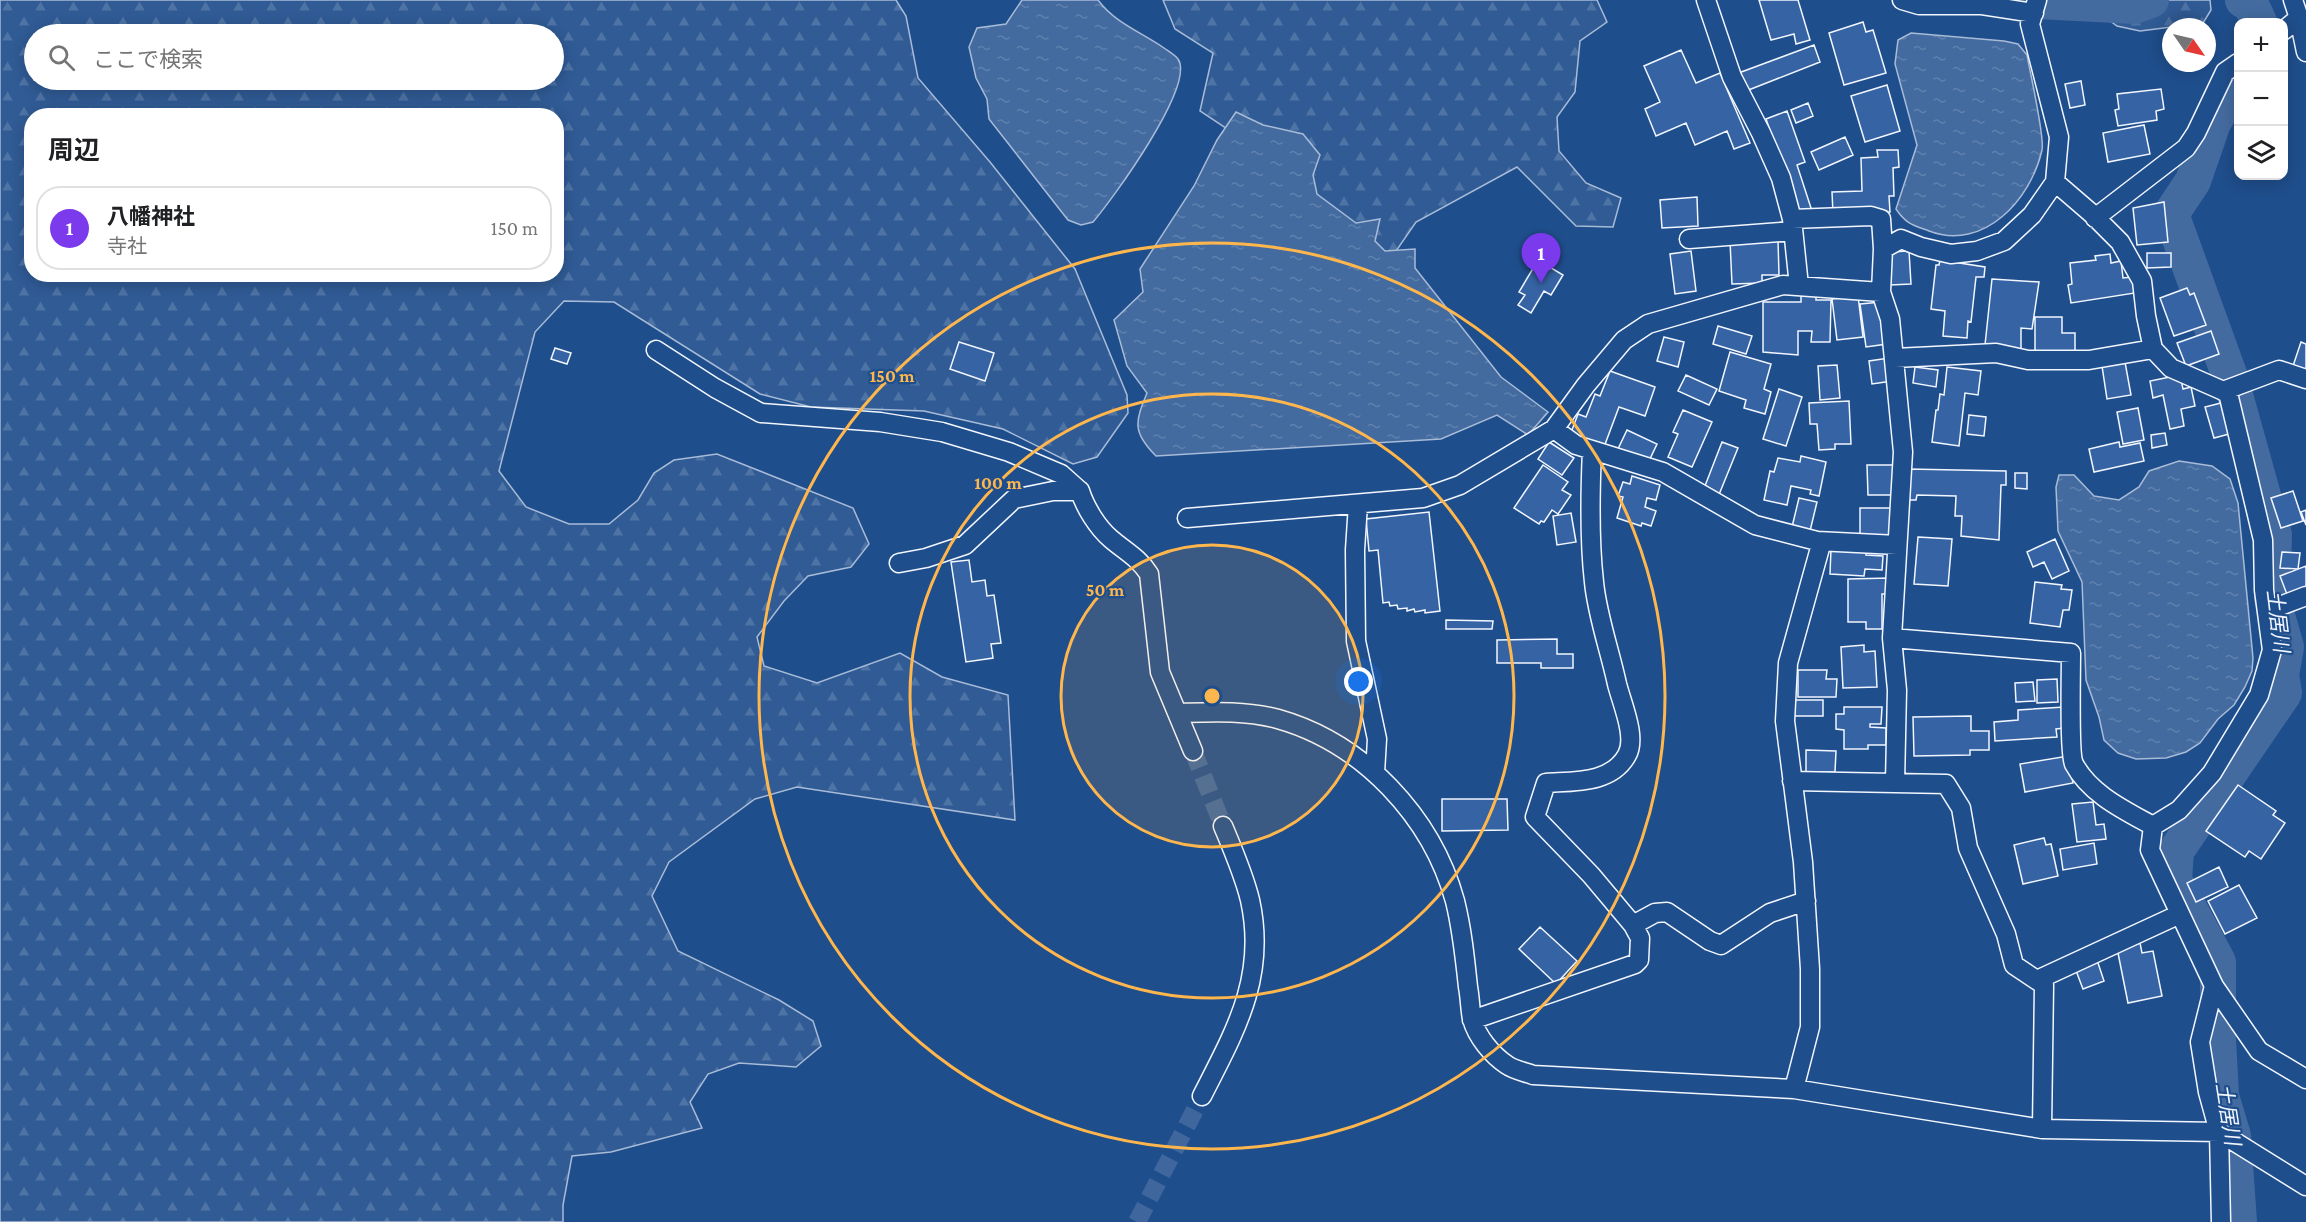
<!DOCTYPE html>
<html lang="ja">
<meta charset="utf-8">
<style>
:root{--surface:#fff;--page:#f6f6f6;--text:#202124;--muted:#757577;--line:#e0e0e0;--accent:#7c3aed}
body{margin:0;font-family:"Crimson Pro","Noto Sans JP",serif;background:var(--page);color:var(--text)}
.controls{position:absolute;right:18px;top:18px;display:grid;overflow:hidden;border-radius:12px;box-shadow:0 3px 15px #0003}
.controls button{width:54px;height:54px;display:grid;place-items:center;padding:0;border:0;border-bottom:2px solid var(--line);background:var(--surface);color:var(--text);font:30px sans-serif}
.compass{position:absolute;left:2162px;top:18px;width:54px;height:54px;border-radius:50%;background:var(--surface);box-shadow:0 3px 15px #0003;rotate:124deg}
.you{position:absolute;left:1359px;top:682px;width:21px;height:21px;margin:-15px;border:4px solid #fff;border-radius:50%;background:#1a73e8;box-shadow:0 0 0 9px #1a73e833}
.badge{display:grid;place-items:center;width:39px;height:39px;border-radius:50%;background:var(--accent);color:#fff;font-size:20px;font-weight:700}
.pin{position:absolute;translate:-50% -50px;filter:drop-shadow(0 2px 3px #0008)}
.pin::after{content:'';position:absolute;top:32px;width:21px;height:18px;background:inherit;clip-path:polygon(0 0,100% 0,50% 100%)}
.list{margin:0;padding:0;list-style:none}
h2{display:flex;justify-content:space-between;align-items:center;height:78px;margin:0;padding:0 24px;font-size:26px}
h2 small{font-size:20px;font-weight:400;color:var(--muted)}
.list li{display:grid;grid-template-columns:39px 1fr auto;gap:18px;align-items:center;box-sizing:border-box;height:84px;margin:0 12px 12px;padding:0 12px;border:2px solid var(--line);border-radius:24px}
.list b{display:block;font-size:22px;white-space:nowrap}
.list p{margin:0;font-size:20px;white-space:nowrap;color:var(--muted)}
.list em{font-size:20px;font-style:normal;color:var(--muted)}
.icon{flex:none;width:33px;height:33px;fill:none;stroke:currentColor;stroke-width:2;stroke-linecap:round;stroke-linejoin:round}
.map{position:relative;flex:none;width:2306px;height:1222px;overflow:hidden}
.search{position:absolute;background:var(--surface);box-shadow:0 3px 15px #0003;left:24px;top:24px;width:540px;height:66px;display:flex;align-items:center;gap:15px;box-sizing:border-box;padding:0 21px;border-radius:33px;color:var(--muted);font-size:22px}
.panel{position:absolute;background:var(--surface);box-shadow:0 3px 15px #0003;left:24px;top:108px;width:540px;height:174px;border-radius:24px}
.map>svg:first-child{display:block}
.forest{fill:url(#forest-firs);stroke:#a8bbd7;stroke-width:1.5;fill-rule:evenodd}
.water{fill:url(#water-ripples);stroke:#a8bbd7;stroke-width:1.5}
.lines{fill:none;stroke-linecap:round;stroke-linejoin:round}
.river{stroke:#446ba0;stroke-width:36}
.building{fill:#3563a3;stroke:#f2f6ff;stroke-width:1.5}
.minor-tunnel{stroke:#3f679d;stroke-width:18;stroke-dasharray:18 9;stroke-linecap:butt}
.minor-casing{stroke:#f2f6ff;stroke-width:21}
.minor{stroke:#1f4e8c;stroke-width:18}
.ring{fill:none;stroke:#ffb74d;stroke-width:3}
.labels{text-anchor:middle;stroke-width:4.5;stroke-linejoin:round;paint-order:stroke}
.water-label{font-size:21px;font-style:italic;fill:#f2f6ff;stroke:#1f4e8c}
.centre{fill:#ffb74d;stroke:#1f4e8c;stroke-width:3}
.ring-label{font-size:18px;text-anchor:middle;font-weight:bold;fill:#ffb74d;stroke:#1f4e8c;stroke-width:4.5;stroke-linejoin:round;paint-order:stroke}
</style>
<div class="map">
<svg width="2306" height="1222" viewBox="0 0 2306 1222">
<defs>
<pattern id="forest-firs" width="22" height="20" patternUnits="userSpaceOnUse" patternTransform="scale(1.5)"><rect width="22" height="20" fill="#305b95"/><path d="M5 1l3.5 6h-7zM16 11l3.5 6h-7z" fill="#4e73a5"/></pattern>
<pattern id="water-ripples" width="26" height="14" patternUnits="userSpaceOnUse" patternTransform="scale(1.5)"><rect width="26" height="14" fill="#446ba0"/><path d="M2 4q2-2 4 0t4 0M15 11q2-2 4 0t4 0" fill="none" stroke="#5f81ae"/></pattern>
</defs>
<rect width="100%" height="100%" fill="#1f4e8c"/>
<path class="forest" d="M0,0H896L906,16L918,78L990,162L1075,269L1127,395L1128,413L1097,457L1073,464L1003,429L924,411L811,407L760,394L614,302L564,301L535,332L499,471L526,507L569,524H609L638,500L654,473L674,460L717,454L853,508L869,544L851,567L808,576L784,601L757,637L764,666L817,683L900,653L942,677L1008,695L1015,820L797,787L755,799L669,862L652,896L678,951L779,1000L813,1021L821,1046L796,1067L739,1063L708,1074L690,1102L702,1128L611,1152L572,1156L563,1205V1222H0ZM34,34H554V80H34ZM32,116H556V274H32Z
M1163,0H1597L1607,22L1580,41L1575,92L1557,117L1559,151L1586,183L1621,198L1613,227L1576,226L1517,167L1416,222L1385,267L1238,136L1200,111L1213,53L1175,29Z
M2102,0H2210L2211,10L2203,23L2140,31L2117,26L2101,14Z"/>
<path class="water" d="M1022,0H1098C1115,23 1141,32 1164,48C1168,51 1175,55 1178,59C1196,85 1112,200 1093,222L1081,225L1068,220L989,119L987,99L976,78L969,47L977,28L1006,24Z
M1911,33L2004,41L2018,44L2027,55C2030,73 2045,137 2042,150C2031,199 1984,252 1929,231C1913,225 1906,224 1896,209L1917,145L1895,64L1898,40Z
M1236,112L1263,125L1303,134L1320,155L1313,175L1317,194L1356,223L1380,219L1375,241L1385,251L1415,249V268L1501,377L1548,412L1528,435L1497,415L1441,439L1156,456C1132,432 1135,422 1147,393L1127,366L1114,320L1143,292L1140,269L1194,186L1217,140Z
M2179,461L2212,466L2230,479L2238,503L2253,658L2252,671L2245,687L2234,705L2218,719L2200,743L2186,752L2166,758L2136,759L2118,753L2104,740L2099,717L2086,680L2082,582L2058,531L2056,487L2059,475H2074L2094,496L2119,500L2139,487L2149,471Z"/>
<g class="lines">
<path class="river" d="M2015,0L2135,6L2151,0
M2243,0L2251,5L2259,22
M2238,79L2213,123L2193,181L2171,214L2230,377L2274,535L2272,598L2286,647L2281,675L2284,693L2176,851L2174,880L2218,962V1039L2221,1096L2233,1136L2239,1222"/>
</g>
<path class="building" d="M1759,0H1798L1810,40L1796,44L1794,34L1771,40Z
M1863,22L1866,32L1873,30L1886,73L1844,85L1829,33Z
M1814,45L1820,62L1746,91L1736,74Z
M1681,50L1696,83L1720,73L1750,143L1734,149L1727,131L1695,145L1686,123L1656,136L1645,109L1660,102L1644,66Z
M2081,81L2085,105L2070,108L2065,84Z
M1887,85L1900,131L1865,142L1851,96Z
M2161,89L2164,109L2156,111L2157,120L2118,126L2115,110L2119,109L2117,94Z
M1808,103L1813,116L1796,123L1791,110Z
M1787,111L1805,162L1797,165L1812,211L1794,217L1779,156L1766,119Z
M2144,125L2150,154L2108,162L2103,133Z
M1845,137L1853,155L1819,170L1811,152Z
M1877,150H1898L1899,167L1893,168L1894,196H1889L1890,212L1833,214L1832,192L1862,191L1861,158L1878,157Z
M1697,197L1698,226L1662,228L1660,200Z
M2164,202L2168,242L2137,245L2133,208Z
M1778,240L1779,275H1762V283L1732,284L1730,241Z
M1691,251L1696,291L1675,294L1670,254Z
M1909,251L1911,284L1890,285L1889,252Z
M2147,253H2171V267L2147,268Z
M2110,254L2111,263L2121,261L2123,278L2132,277L2135,293L2071,303L2068,285L2072,284L2070,263L2096,260L2095,256Z
M1538,260L1563,275L1551,295L1544,291L1531,313L1518,305L1525,295L1519,292Z
M1940,260L1985,267L1984,277H1976L1971,322L1968,321L1967,338L1943,336L1945,311L1931,309L1936,265H1939Z
M1992,279L2039,282L2032,329L2021,328V349L1985,345Z
M2187,288L2190,295L2194,293L2206,325L2174,336L2160,298Z
M1801,293H1816V300H1831L1830,342H1811L1812,331H1798V355L1763,352V302H1801Z
M1858,296L1863,337L1837,340L1832,299Z
M1881,302L1887,344L1866,347L1860,304Z
M2035,317H2062V333H2075V353H2035Z
M1718,326L1752,336L1746,354L1713,344Z
M2211,331L2219,354L2186,366L2177,343Z
M1664,337L1684,342L1678,367L1657,361Z
M959,342L994,353L985,381L950,369Z
M2301,342L2306,344V373L2292,369Z
M555,348L571,353L567,364L551,359Z
M1730,352L1771,364L1764,389L1771,392L1765,414L1744,408L1746,400L1719,391Z
M1889,358L1892,381L1872,384L1869,361Z
M2125,362L2131,395L2107,399L2102,366Z
M1837,365L1840,398L1820,400L1818,366Z
M1915,367L1938,370L1936,387L1913,383Z
M1947,367L1981,371L1978,395L1965,393L1959,446L1932,442L1936,410H1938L1940,394L1944,395Z
M1610,371L1655,387L1645,416L1619,407L1604,447L1570,435L1578,414L1586,417L1595,394L1600,396Z
M1686,375L1717,389L1709,405L1678,391Z
M2180,375L2183,389L2191,387L2195,406L2181,409L2184,426L2170,429L2163,395L2153,398L2150,381Z
M1779,389L1802,397L1786,446L1763,439Z
M1849,401L1851,444H1835V449L1819,450L1817,424H1810L1809,403Z
M2225,402L2233,433L2214,438L2205,407Z
M2138,408L2144,440L2123,444L2117,412Z
M1683,410L1712,422L1692,467L1668,457L1678,434L1673,432Z
M1969,415L1986,417L1984,436L1967,434Z
M1627,430L1657,444L1648,463L1618,449Z
M2165,433L2167,445L2152,448L2151,435Z
M1549,442L1574,458L1562,475L1538,459Z
M1722,442L1738,448L1718,497L1703,491Z
M2119,442L2120,447L2140,443L2144,461L2094,472L2089,449Z
M1801,456L1826,462L1819,496L1810,494L1811,490L1791,486L1787,505L1764,500L1770,471L1774,472L1778,458L1800,462Z
M1543,465L1568,482L1562,490L1571,495L1558,514L1552,510L1544,522L1541,521L1539,524L1514,508Z
M1867,465H1898L1897,495H1868Z
M1908,469L2006,471V485H2001L1999,540L1961,536L1962,516H1955L1956,496L1917,495L1916,500H1907Z
M2015,473H2027V489L2015,488Z
M1632,476L1660,485L1656,500L1647,498L1645,507L1656,511L1651,526L1642,523L1641,526L1617,518L1623,497L1618,496L1623,482L1630,484Z
M2293,491L2303,521L2281,528L2271,498Z
M1799,498L1817,502L1810,531L1792,527Z
M1860,508H1891L1890,539L1860,538Z
M2306,510V525L2301,512Z
M1429,512L1440,611L1425,613V610L1415,612L1414,609L1407,611V608L1398,609L1397,605L1390,606L1389,602L1383,603L1378,550L1369,551L1366,519Z
M1571,513L1576,542L1557,545L1553,516Z
M1918,537L1952,539L1948,586L1914,584Z
M2055,539L2069,571L2052,579L2044,562L2033,567L2027,552Z
M1831,549L1866,551V555L1883,556L1882,570L1865,569L1864,576L1830,574Z
M2282,552L2300,553L2298,569L2280,568Z
M969,560L972,582L985,580L987,596L994,595L1001,643L991,644L993,658L966,662L951,562Z
M2306,566V590L2288,597L2280,576Z
M1890,578L1889,594H1882V629H1866V622H1848V579Z
M2035,582L2062,585L2061,589L2072,590L2069,610H2063L2060,627L2030,623Z
M1446,620L1493,621L1492,629H1446Z
M1557,639V654H1573V668H1541V663H1497V640Z
M1864,645V652L1875,651L1877,687L1843,688L1841,647Z
M1798,670H1827L1826,679H1837L1836,697H1798Z
M2057,679L2058,702L2037,703V680Z
M2033,682L2035,701L2016,702L2015,683Z
M1794,700H1823V716H1794Z
M1844,707H1882L1881,724H1870V727L1886,728V745H1868V749H1844V730L1836,729V714H1844Z
M2064,707L2065,728L2056,729L2057,737L1995,741L1994,722L2018,720V710Z
M1971,716V731H1989V750H1970V755L1914,756L1913,717Z
M1806,750L1836,751L1835,772H1806Z
M2068,756L2073,783L2025,792L2020,764Z
M2238,785L2276,811L2273,815L2285,823L2261,859L2249,851L2245,857L2206,831Z
M1442,799H1507L1508,830L1442,831Z
M2093,802L2096,825L2104,824L2106,839L2077,842L2072,804Z
M2044,838L2046,845L2051,844L2058,876L2023,884L2014,845Z
M2094,843L2097,864L2063,870L2060,849Z
M2219,867L2228,887L2196,902L2187,883Z
M2239,885L2257,918L2225,934L2208,901Z
M1540,927L1577,961L1556,984L1519,949Z
M2140,943L2142,953L2153,951L2162,996L2128,1003L2117,948Z
M2097,960L2104,981L2083,989L2075,968Z"/>
<g class="lines">
<path class="minor-tunnel" d="M1193,751L1223,826
M1137,1222L1202,1096"/>
<g class="minor-casing">
<path id="minor" d="M1706,0L1732,77L1761,133L1781,178L1792,219L1799,286
M1902,0L1919,5H1982L2034,13
M2037,0L2030,24L2059,137L2055,182L2032,215L2004,241L1977,251L1951,254L1921,247L1901,239L1883,249L1881,292L1890,319L1903,452L1892,638L2071,653C2071,671 2069,754 2074,764C2090,794 2124,810 2153,826
M2293,0L2299,18L2306,52
M2284,30L2299,18
M2055,182L2091,213L2120,242L2142,281L2146,316L2153,349L2171,368L2228,393L2263,540L2264,590L2272,650L2259,695L2212,773L2179,810L2153,826
M2095,218L2186,148L2196,133L2225,72L2238,63
M1792,219L1871,216L1881,219L1883,249
M1689,239L1793,231
M656,350L715,388L761,413L880,422L942,432L1009,452L1061,474L1080,491
M1895,358L1996,353L2028,360H2089L2153,349
M2223,391L2279,370L2306,379
M1554,429L1576,445L1663,472L1755,525L1817,541L1820,548L1788,663L1785,721L1803,862L1810,969V1027L1794,1089
M1358,504L1355,550L1356,641L1377,739L1375,773
M1187,518L1423,498L1460,485L1554,429L1586,385L1624,340L1648,324L1783,285L1881,292
M1817,541L1897,545
M899,563L926,558L965,545L1014,499L1053,491H1080C1085,507 1097,527 1111,539C1125,551 1139,558 1149,574L1160,672L1193,751
M2267,611L2306,596
M1892,638L1897,690L1895,783
M1178,713C1211,712 1245,710 1278,719C1363,743 1432,817 1455,901C1462,929 1465,958 1468,987C1470,997 1470,1009 1472,1019C1477,1037 1492,1055 1507,1065C1514,1070 1525,1072 1533,1075L1794,1089L2042,1129L2219,1132L2306,1186
M1792,781L1946,784L1961,808L1968,848L2006,934L2014,965L2044,985L2042,1129
M2153,826L2150,850L2214,986L2259,1051L2306,1079
M1633,925L1655,913L1667,912L1710,941L1721,945L1770,913L1806,901
M2037,980L2180,914
M2214,986L2200,1042L2208,1092L2219,1132L2221,1222
M1472,1020L1635,964L1639,960L1640,938L1633,925L1591,875L1535,817L1546,783C1574,781 1611,784 1627,755C1637,737 1622,704 1617,684C1610,651 1597,615 1594,582C1589,539 1590,494 1592,450
M1202,1096C1235,1031 1267,977 1250,900C1244,875 1233,850 1223,826"/>
</g>
<use href="#minor" class="minor"/>
</g>
<circle cx="1212" cy="696" r="151" fill="#ffb74d" fill-opacity=".12"/>
<g class="ring">
<circle cx="1212" cy="696" r="151"/>
<circle cx="1212" cy="696" r="302"/>
<circle cx="1212" cy="696" r="453"/>
</g>
<g class="labels">
<g class="water-label">
<text transform="translate(2278 621) rotate(83)" y="7">土居川</text>
<text transform="translate(2228 1114) rotate(81)" y="7">土居川</text>
</g>
</g>
<circle cx="1212" cy="696" r="9" class="centre"/>
<g class="ring-label">
<text x="892" y="382">150 m</text>
<text x="998" y="489">100 m</text>
<text x="1105" y="596">50 m</text>
</g>
</svg>
<div class="controls">
<button>+</button>
<button>−</button>
<button><svg class="icon" aria-label="layers" viewBox="0 0 24 24"><path d="M12 4l9 5-9 5-9-5zM3 14l9 5 9-5"/></svg></button>
</div>
<svg class="compass" viewBox="-18 -18 36 36"><path d="M0-13l5 13h-10z" fill="#e53935"/><path d="M0 13l5-13h-10z" fill="#757577"/></svg>
<div class="you"></div>
<div class="pin badge" style="left:1541px;top:283px">1</div>
<div class="search"><svg class="icon" aria-label="search" viewBox="0 0 24 24"><circle cx="10" cy="10" r="6"/><path d="M15 15l6 6"/></svg>ここで検索</div>
<section class="panel">
<h2>周辺<small></small></h2>
<ul class="list">
<li><span class="badge">1</span><div><b>八幡神社</b><p>寺社</p></div><em>150 m</em></li>
</ul>
</section>
</div>
